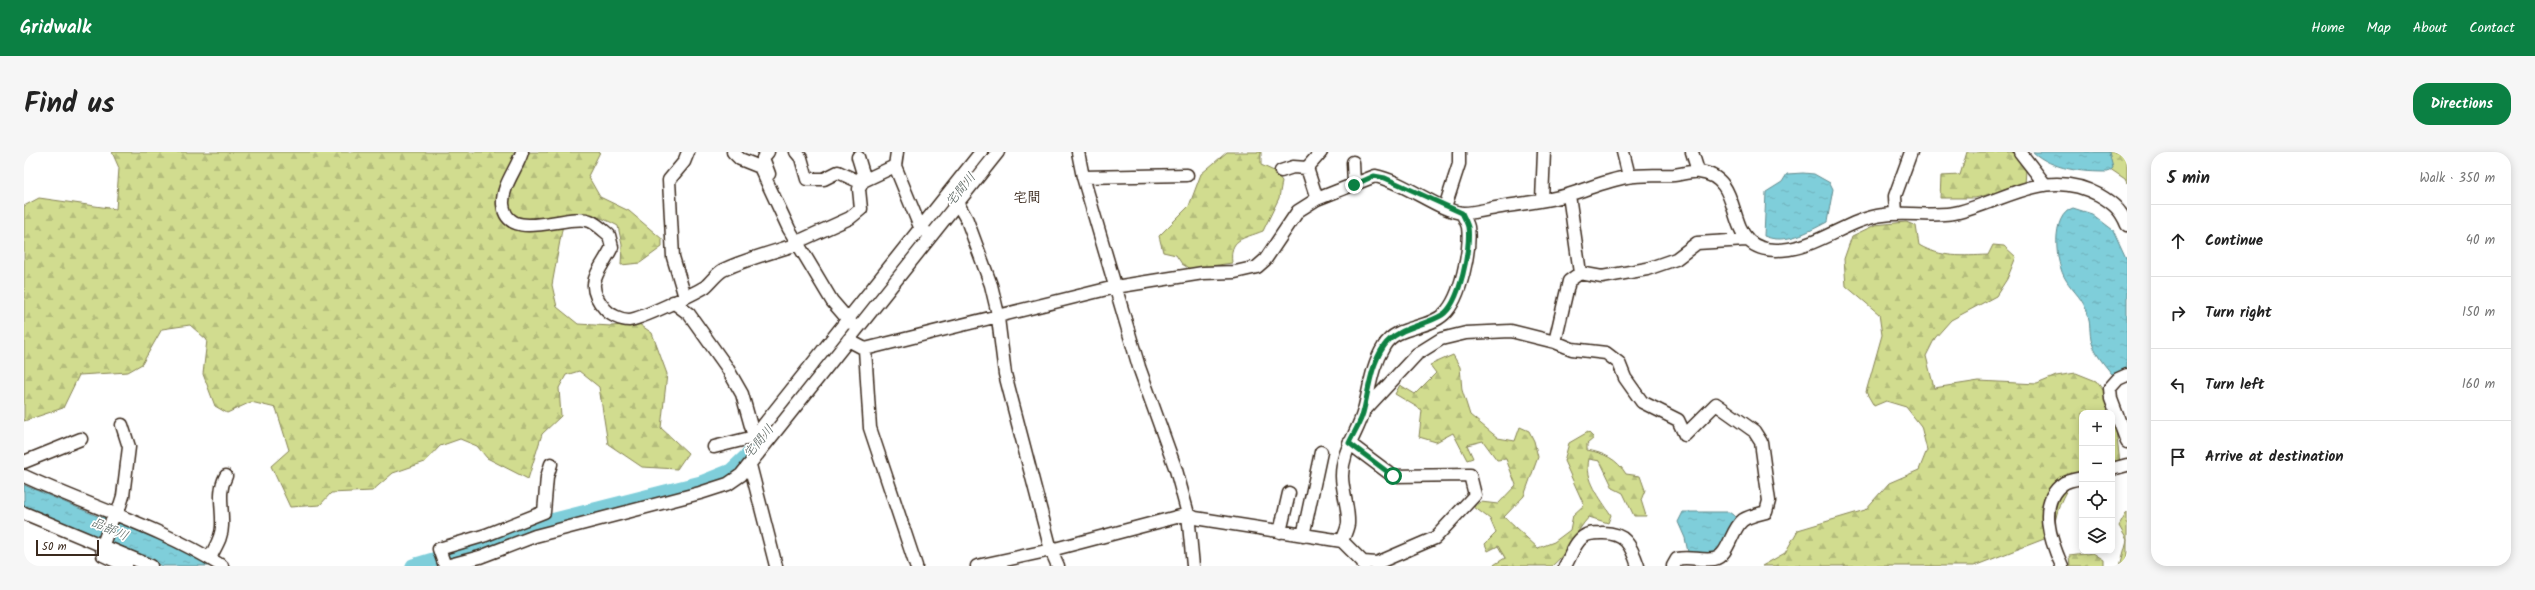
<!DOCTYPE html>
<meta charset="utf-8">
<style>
:root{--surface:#fff;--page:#f6f6f6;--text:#222;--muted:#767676;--line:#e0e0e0;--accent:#0b8043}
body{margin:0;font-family:Kalam,"Klee One",sans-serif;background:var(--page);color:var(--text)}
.controls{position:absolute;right:12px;bottom:12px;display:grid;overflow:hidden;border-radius:8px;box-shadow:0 2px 10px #0003}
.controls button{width:36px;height:36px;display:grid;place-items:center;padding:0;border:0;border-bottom:1px solid var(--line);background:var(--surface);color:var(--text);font:20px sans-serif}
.scale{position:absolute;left:12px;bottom:10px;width:63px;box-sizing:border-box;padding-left:4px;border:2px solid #3b2a1e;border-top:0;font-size:11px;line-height:14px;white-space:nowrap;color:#3b2a1e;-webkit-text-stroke:3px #fff;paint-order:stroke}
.stop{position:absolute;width:12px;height:12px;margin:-9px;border:3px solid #0b8043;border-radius:50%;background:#fff}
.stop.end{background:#0b8043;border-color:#fff;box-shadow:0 1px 4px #0008}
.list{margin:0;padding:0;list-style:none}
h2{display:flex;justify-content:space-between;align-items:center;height:52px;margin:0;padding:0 16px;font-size:17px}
h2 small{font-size:13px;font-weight:400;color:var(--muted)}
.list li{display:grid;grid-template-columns:26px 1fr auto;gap:12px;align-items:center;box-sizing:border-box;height:72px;padding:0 16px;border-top:1px solid var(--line)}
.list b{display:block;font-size:15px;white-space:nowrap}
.list em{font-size:13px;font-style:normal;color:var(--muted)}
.icon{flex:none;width:22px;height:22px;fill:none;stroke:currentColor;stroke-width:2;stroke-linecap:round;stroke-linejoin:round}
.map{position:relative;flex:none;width:2103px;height:414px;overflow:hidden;border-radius:16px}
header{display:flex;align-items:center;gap:24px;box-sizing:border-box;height:56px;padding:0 20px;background:var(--accent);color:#fff}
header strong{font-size:19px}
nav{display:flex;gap:22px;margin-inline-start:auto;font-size:14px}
.intro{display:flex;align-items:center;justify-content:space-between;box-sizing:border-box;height:96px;padding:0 24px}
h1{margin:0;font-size:28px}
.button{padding:10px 18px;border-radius:16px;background:var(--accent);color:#fff;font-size:14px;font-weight:700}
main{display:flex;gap:24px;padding:0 24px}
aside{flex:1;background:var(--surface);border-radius:16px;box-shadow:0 2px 10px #0003}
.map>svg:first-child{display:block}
.forest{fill:url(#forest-firs);stroke:#868356}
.water{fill:url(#water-ripples);stroke:#648c8f}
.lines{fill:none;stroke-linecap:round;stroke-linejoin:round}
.river{stroke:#7fceda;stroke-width:15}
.minor-casing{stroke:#3b2a1e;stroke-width:15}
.minor{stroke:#fff;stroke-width:12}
.route{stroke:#0b8043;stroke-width:5}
.labels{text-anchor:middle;stroke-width:3.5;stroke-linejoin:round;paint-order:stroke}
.water-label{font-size:13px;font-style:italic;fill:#4f5b56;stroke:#fff}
.quarter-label{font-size:14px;font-weight:bold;fill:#3b2a1e;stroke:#fff}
</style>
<header>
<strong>Gridwalk</strong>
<nav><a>Home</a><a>Map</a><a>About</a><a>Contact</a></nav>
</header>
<div class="intro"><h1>Find us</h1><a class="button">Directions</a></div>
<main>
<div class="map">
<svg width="2103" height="414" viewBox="0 0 2103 414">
<defs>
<pattern id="forest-firs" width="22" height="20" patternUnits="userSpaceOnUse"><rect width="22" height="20" fill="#d1dc8f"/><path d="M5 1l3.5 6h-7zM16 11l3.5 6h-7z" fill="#b4bd7b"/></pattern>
<pattern id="water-ripples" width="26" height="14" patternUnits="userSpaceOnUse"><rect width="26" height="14" fill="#7fceda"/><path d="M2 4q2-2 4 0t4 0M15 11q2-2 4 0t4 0" fill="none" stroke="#6fb1bb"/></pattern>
</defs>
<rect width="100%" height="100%" fill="#fff"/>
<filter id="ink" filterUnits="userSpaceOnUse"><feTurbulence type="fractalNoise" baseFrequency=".025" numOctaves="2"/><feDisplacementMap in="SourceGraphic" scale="8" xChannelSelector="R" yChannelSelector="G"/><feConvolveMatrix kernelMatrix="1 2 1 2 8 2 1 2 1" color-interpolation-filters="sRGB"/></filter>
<g filter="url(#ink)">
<path class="forest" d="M88,0H576L564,24L576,45L605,59L638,87V95L616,111L597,113L598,93L594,74C576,64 561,60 541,61L528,133L533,155L554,172L587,174L615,172L628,181L643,222L637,276L664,301L653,317L618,315L584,292L575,235L555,219L542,223L535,236L537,264L518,282L504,327L463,306L453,294L436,287L416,294L401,310L369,321L348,339L307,341L296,353L266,355L247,314L265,298L252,256L227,250L203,261L191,254L179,222L183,188L166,173L138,177L118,212L104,220L55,223L39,256L0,269V54L15,46L92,57L95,16Z
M1203,0H1237V13L1250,19L1258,29L1255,46L1239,79C1219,87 1205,86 1208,111L1166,117L1158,112L1152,103L1139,100L1135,84L1165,54L1177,22Z
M1943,0H1990L2002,18L2001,33L1951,46H1916L1917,24L1936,23Z
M2070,0H2103V31L2101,27L2070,6Z
M1882,70L1892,74L1895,93C1917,106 1939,104 1964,103L1969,93L1980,94L1992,105L1983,127L1972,144L1927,168L1911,186L1902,204L1910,236L1955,229L2013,232L2032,224L2052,221L2072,229L2083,243L2090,262L2096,311L2088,312V261H2058V322C2037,338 2033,359 2028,384L1950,414H1738L1761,401L1774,378L1841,358L1865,331L1895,318L1903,298L1897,274L1882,255L1862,249L1850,254L1842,240L1858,183L1855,162L1822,134L1820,107L1828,84L1851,73Z
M1429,203L1436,215L1438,238L1446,263L1474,286L1491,289L1496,275L1505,279L1510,289L1514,305L1500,344L1480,365L1514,396L1530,390L1546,378L1549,363L1560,353L1540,309L1545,291L1564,280L1570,286L1563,292V298C1580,301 1593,307 1602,322L1616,324L1621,338L1617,348L1622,364H1610L1599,341L1589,336L1576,309L1565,307C1560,327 1577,347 1587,363L1584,371L1565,365C1551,380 1544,401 1528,414H1468L1481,406L1474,394L1464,399L1461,392L1472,381L1466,367L1450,355L1457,350L1474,352L1492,333L1482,307L1473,308L1459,289L1443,293L1449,306L1443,308L1429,281L1412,290L1395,285L1398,258L1371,242L1376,233L1391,242L1412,221L1406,213Z
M2103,360V414H2096L2103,388L2095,374Z
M2069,401L2080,408V414H2046L2045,404Z"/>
<path class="water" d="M2009,0H2085L2089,16L2084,20C2058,20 2029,18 2009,0Z
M1779,21L1790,22L1806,31L1809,37L1803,70C1784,80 1761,93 1740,84L1742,40L1758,30L1763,22Z
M2049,56L2068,62L2089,78L2103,108V220L2088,222C2079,211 2071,202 2067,188C2065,176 2067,168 2061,155C2056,144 2048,138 2042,128C2031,111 2026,63 2049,56Z
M0,333L78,366L80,363L123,380L190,414H138L0,355Z
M1659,360H1705L1713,366L1693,400L1688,403L1664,400L1661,386L1654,370Z"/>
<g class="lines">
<path class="river" d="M884,101L941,34
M389,414L439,399L515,372L677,331L707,319L725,302L771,242"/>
<g class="minor-casing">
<path id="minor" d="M498,0C493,17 478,33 479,52C483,93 544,60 566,69C573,72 580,79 585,83L588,95C576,120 558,131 581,157C586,163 597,168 605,168C617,167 669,142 681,135C687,130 692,122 699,118C722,107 749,100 774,92
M709,0L716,7L736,15L765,77L808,149L827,171
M744,0L739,6L745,22
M772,0L777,6L783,27H800L814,20L838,31
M873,0L871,14L896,75L901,79
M1054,0L1059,25L1115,215L1152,318L1164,362L1169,414
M1599,0L1605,24
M1668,0L1674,19
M1996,0L2020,31
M834,5L841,28
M1329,10L1330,33
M1283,16L1293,47
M1257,19L1269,15L1283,16L1297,0
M1059,25L1163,23
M1545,43L1556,121
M1518,48L1520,0
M934,52L943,68L967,133L973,158L981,222L1027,398L1034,414
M1421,55L1435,12V0
M1872,62L1871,44L1887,0
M773,90L826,66L837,57L835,37L839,29L871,14
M661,145L649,105L645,28L660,10L664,0
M649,150L665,162L702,214L718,242L730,285L733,289
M824,188L841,197L1091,135L1179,121L1211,120L1233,115L1241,108L1274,59L1293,47L1351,24C1379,29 1417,60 1439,61C1451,61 1465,57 1477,55C1500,51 1525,49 1547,42C1566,36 1584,28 1603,25C1618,22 1634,24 1650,23C1658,22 1667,19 1675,20C1729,26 1690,108 1765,97C1798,92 1826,67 1859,63C1884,59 1911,66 1935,60C1985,47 2024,15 2075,43C2089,51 2097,58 2103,73
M1531,190L1545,129L1556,121L1578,125L1623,117L1652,107L1673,91L1722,88
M841,197L846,276L892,414
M2103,223L2094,227L2086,236L2087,247L2103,290
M1340,259L1393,202L1417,187L1442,181L1487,179L1531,190L1548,197L1582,201L1595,211L1601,226L1618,250L1654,268L1661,283L1692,252L1730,279L1737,290L1745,349L1742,360C1735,362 1725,364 1719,368C1707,377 1705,404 1690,407C1677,409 1665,404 1653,407L1649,414
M1325,291L1369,324L1446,323L1451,343L1411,386L1353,411L1339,410
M690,295L730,285L957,0
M0,310L57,287
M726,313L752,414
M2088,317L2103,313
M0,324C66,355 137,375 198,414
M0,361L127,414
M90,362L78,395L79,403L102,414
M93,363L99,344L105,295L98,273
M1256,380L1265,341
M1279,384L1297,300
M1318,389C1320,384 1323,378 1324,372C1325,356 1318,339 1318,324C1318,298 1334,281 1340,258C1346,236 1347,215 1360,194C1372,173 1403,178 1420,162C1437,146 1447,97 1444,75C1443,71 1440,65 1438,61
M186,406C191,395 198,386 198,374C199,356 193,340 202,324
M421,414L415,397L462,383L520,360L523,325L527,312
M422,414L456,405L511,384L676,341L704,332L717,323L974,0
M953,414L1027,398L1164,362L1171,366L1318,389L1339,410L1340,414
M1541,414C1546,406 1551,390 1559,385C1564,381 1571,381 1577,381C1601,380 1607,393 1614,414
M2038,414C2027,390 2012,350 2040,331C2045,328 2053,327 2058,326"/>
</g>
<use href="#minor" class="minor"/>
</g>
</g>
<g class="lines" filter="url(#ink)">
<path class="route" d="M1330,33L1350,24L1361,26L1438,61C1440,65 1443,71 1444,75C1447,95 1436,152 1418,163C1400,174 1372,176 1360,194C1347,213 1345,236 1340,257C1338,269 1330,280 1325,291L1369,324"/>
</g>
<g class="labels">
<g class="water-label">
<text transform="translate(936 37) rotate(-51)" y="5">宅間川</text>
<text transform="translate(734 289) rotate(-50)" y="5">宅間川</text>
<text transform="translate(86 376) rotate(24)" y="5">品部川</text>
</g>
<g class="quarter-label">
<text x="1003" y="50">宅間</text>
</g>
</g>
</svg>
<div class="controls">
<button>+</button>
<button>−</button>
<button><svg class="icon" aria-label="locate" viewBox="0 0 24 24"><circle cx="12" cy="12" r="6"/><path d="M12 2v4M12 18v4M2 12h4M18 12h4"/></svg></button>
<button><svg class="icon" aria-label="layers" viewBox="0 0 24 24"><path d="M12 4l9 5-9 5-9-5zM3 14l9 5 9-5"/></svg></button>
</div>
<div class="scale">50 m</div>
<div class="stop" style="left:1369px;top:324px"></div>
<div class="stop end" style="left:1330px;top:33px"></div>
</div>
<aside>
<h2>5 min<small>Walk · 350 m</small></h2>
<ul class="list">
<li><svg class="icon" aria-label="ahead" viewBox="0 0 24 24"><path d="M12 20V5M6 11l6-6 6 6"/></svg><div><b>Continue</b></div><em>40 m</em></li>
<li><svg class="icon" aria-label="right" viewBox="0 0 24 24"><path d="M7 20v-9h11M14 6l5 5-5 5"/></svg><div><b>Turn right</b></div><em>150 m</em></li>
<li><svg class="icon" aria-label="left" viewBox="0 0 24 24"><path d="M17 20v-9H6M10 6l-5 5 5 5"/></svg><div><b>Turn left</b></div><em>160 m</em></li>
<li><svg class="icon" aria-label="arrive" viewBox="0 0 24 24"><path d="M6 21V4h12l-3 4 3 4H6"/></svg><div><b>Arrive at destination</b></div></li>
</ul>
</aside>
</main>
